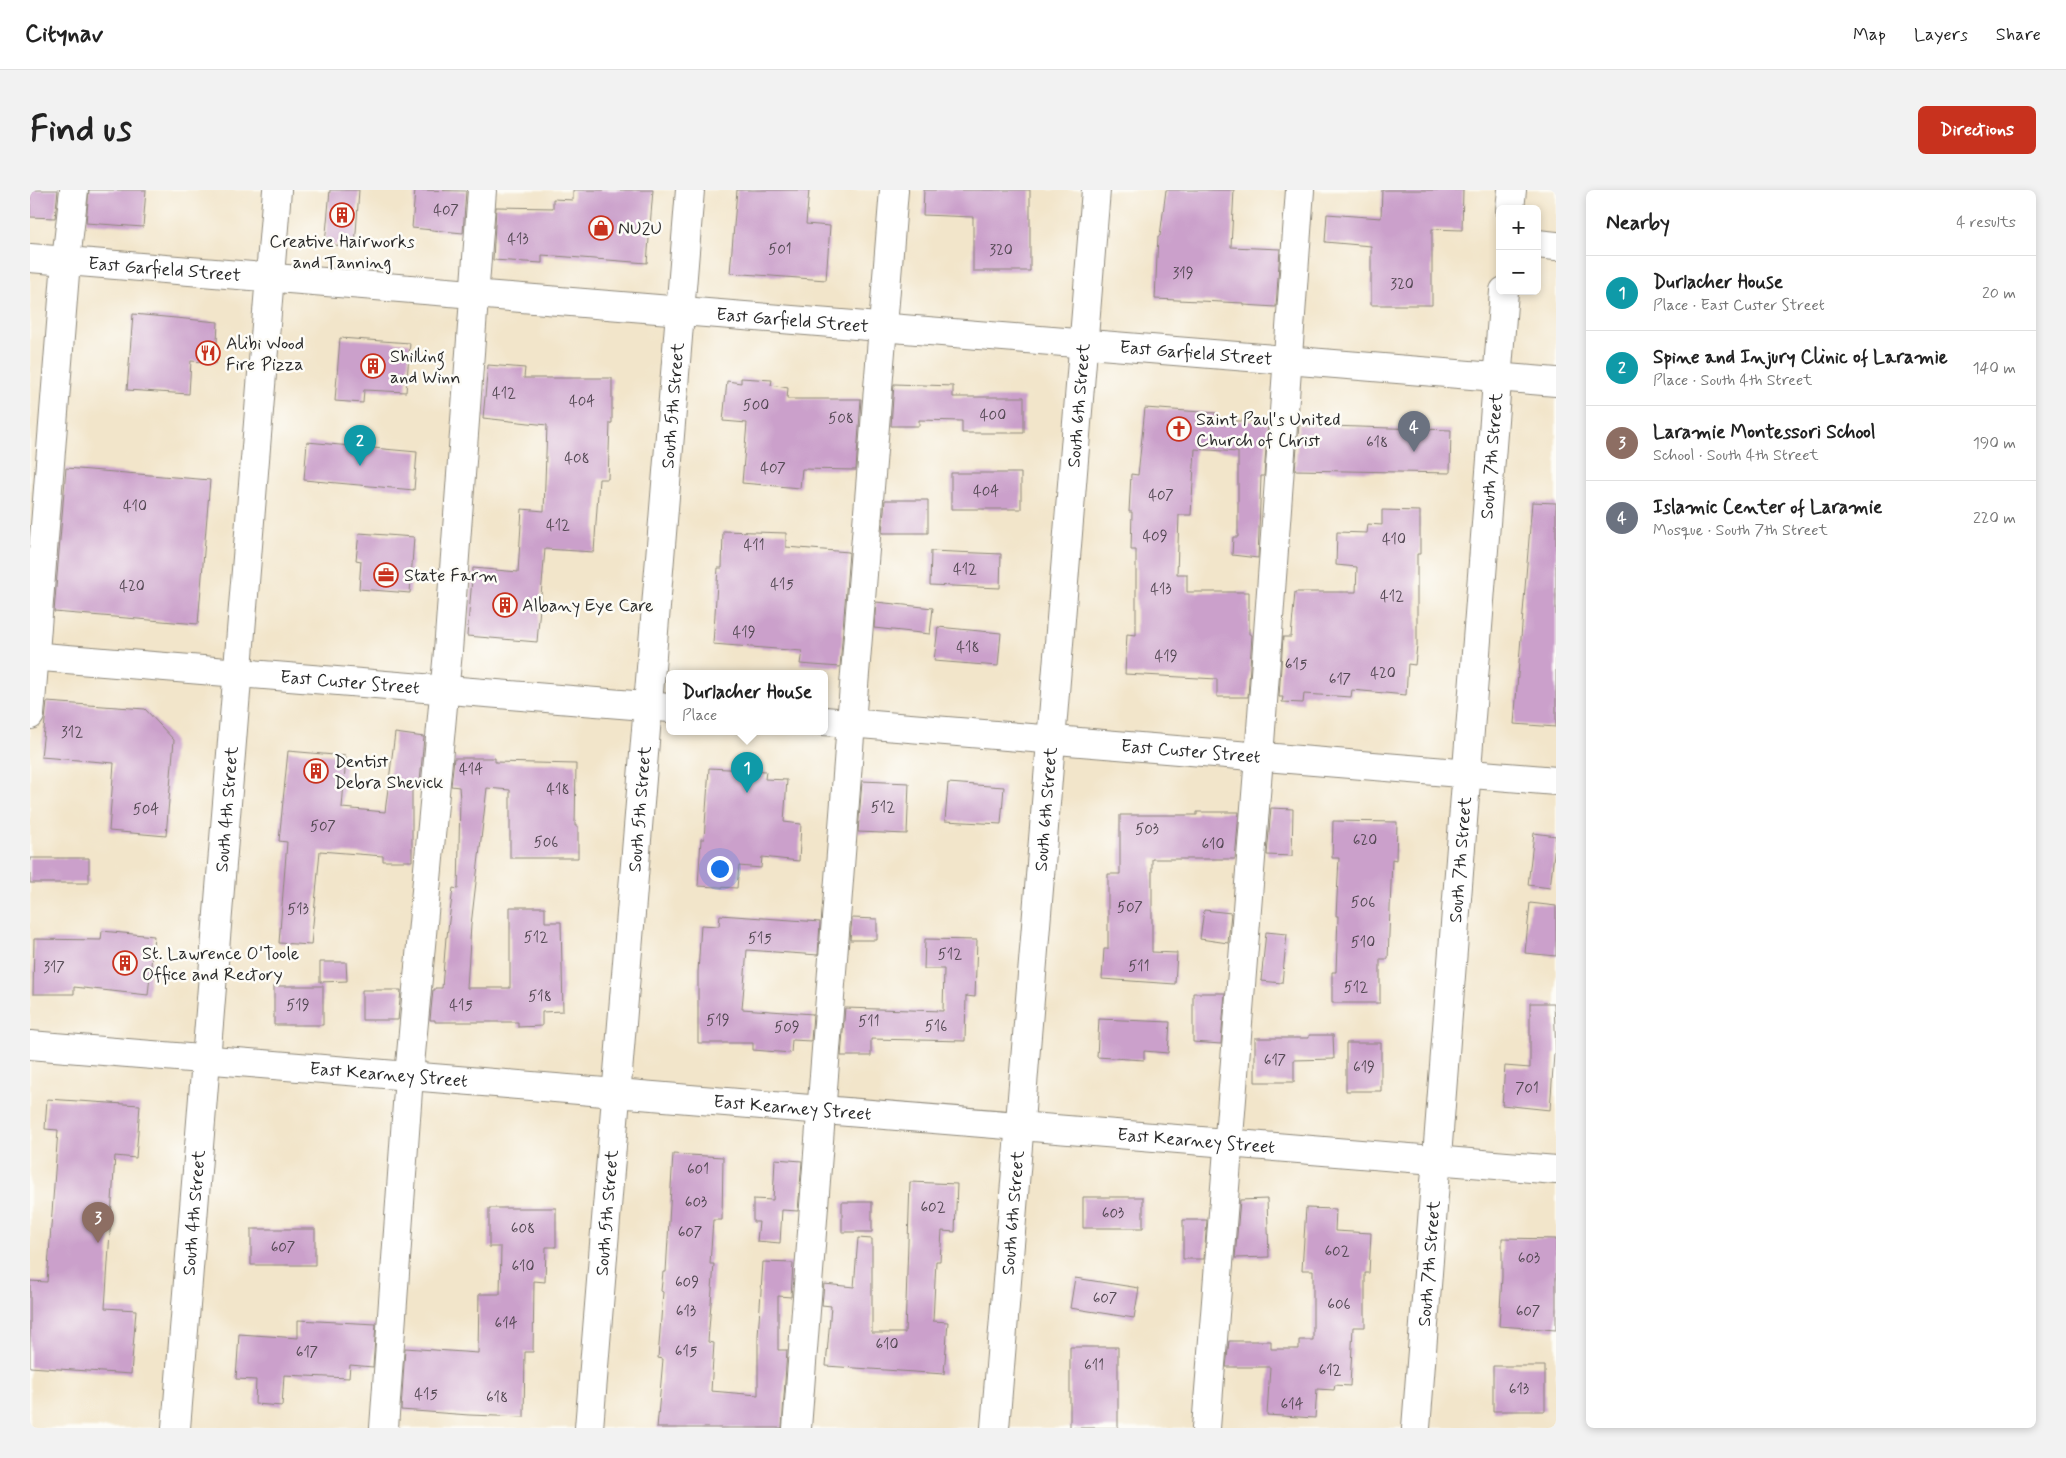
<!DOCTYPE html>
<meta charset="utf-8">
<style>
:root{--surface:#fff;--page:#f2f2f2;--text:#222;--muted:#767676;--line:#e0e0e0;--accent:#c8321e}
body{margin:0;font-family:Mynerve,sans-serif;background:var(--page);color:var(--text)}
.controls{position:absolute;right:15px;top:15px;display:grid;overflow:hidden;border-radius:8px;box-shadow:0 2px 8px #0003}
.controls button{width:45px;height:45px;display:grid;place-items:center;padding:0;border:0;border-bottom:1px solid var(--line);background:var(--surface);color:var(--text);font:25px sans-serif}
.you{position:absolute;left:689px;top:678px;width:18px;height:18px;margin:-12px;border:4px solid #fff;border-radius:50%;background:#1a73e8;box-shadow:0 0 0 8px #1a73e833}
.badge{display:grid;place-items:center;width:32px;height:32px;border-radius:50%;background:var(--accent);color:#fff;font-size:16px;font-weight:700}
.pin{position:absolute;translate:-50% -41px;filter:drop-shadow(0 1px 2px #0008)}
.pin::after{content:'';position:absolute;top:26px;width:18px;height:15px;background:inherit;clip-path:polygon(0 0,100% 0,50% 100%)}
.popup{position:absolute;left:636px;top:480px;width:162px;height:65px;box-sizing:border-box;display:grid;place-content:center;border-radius:8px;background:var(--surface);filter:drop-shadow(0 1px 4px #0005);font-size:16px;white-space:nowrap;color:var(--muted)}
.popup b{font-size:19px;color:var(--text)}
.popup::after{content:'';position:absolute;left:50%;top:100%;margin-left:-10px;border:10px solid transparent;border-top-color:var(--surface)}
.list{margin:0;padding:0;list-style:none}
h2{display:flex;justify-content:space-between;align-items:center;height:65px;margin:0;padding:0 20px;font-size:21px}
h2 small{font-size:16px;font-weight:400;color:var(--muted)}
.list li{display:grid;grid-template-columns:32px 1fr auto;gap:15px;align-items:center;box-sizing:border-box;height:75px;padding:0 20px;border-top:1px solid var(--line)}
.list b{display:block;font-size:19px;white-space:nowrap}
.list p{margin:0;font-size:16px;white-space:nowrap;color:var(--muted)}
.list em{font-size:16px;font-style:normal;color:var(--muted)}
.map{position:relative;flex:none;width:1526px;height:1238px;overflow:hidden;border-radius:8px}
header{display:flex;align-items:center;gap:30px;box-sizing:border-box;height:70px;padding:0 25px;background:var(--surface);border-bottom:1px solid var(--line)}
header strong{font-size:24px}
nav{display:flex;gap:28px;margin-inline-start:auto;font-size:18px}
.intro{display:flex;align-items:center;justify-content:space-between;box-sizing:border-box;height:120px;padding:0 30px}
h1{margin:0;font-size:35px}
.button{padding:12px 22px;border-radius:8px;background:var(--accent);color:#fff;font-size:18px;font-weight:700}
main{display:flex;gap:30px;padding:0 30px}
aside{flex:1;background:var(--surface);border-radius:8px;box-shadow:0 2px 8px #0003}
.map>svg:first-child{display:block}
.building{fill:#cba0cb}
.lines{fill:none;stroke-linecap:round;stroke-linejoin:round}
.minor-casing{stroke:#8e887a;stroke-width:30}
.minor{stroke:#fff;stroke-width:28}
.labels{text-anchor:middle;stroke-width:5;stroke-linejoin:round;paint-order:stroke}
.number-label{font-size:15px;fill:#534853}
.poi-label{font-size:18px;fill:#2b2b2b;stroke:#fdfcf7;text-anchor:start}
.street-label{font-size:18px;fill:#2b2b2b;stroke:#fdfcf7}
</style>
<header>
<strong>Citynav</strong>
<nav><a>Map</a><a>Layers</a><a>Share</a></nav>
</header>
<div class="intro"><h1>Find us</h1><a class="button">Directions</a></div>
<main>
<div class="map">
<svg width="1526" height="1238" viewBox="0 0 1526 1238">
<rect width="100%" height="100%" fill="#fdfcf7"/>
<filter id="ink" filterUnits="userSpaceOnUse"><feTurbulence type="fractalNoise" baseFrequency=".02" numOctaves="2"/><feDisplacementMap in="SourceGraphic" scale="10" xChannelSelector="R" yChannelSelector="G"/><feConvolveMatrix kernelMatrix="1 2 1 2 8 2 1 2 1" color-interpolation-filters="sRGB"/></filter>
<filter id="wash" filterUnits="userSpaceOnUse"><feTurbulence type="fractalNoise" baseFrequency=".0096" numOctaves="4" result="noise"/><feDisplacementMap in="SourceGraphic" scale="20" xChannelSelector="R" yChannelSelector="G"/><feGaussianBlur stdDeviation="1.12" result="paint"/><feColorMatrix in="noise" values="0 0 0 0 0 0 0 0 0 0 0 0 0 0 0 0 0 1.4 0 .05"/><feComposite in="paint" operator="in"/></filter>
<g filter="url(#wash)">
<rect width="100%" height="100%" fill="#f2e5ca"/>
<g id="blocks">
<path class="building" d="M0,0H28L25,28L0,27Z
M59,0H116L113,37L56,33Z
M300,0H329L325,57L295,54Z
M385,0L436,1L433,43L382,38Z
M543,0H623L617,73L512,65V73L463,70L466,17L523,18V9L543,10Z
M707,0H779L776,34L800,36L796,90L700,83Z
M894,0H1000V81H943V27L893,25Z
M1136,0H1204L1201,57L1250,59L1246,117L1214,115V113L1125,109L1128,46H1130Z
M1352,0H1433L1432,40L1402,39V115H1341V56L1295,52L1297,24L1351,28Z
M103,124L188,132L186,173L161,171L159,204L97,200Z
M310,148L380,153L376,202L334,200L333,213L305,211Z
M458,175L495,178L494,188H582V233H580L578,289H569L564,362L515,359L507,452L437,446L443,378L488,382L492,319L514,321L517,235L453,228Z
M711,188L742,190L741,195L758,198L757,209H831L826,280L772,279L770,298L712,293L717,233L693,231L697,191L711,193Z
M864,194L923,196V207H994V243H932V231L889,230V236H861Z
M1115,218L1186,223L1185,231H1238L1234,286H1231L1228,368L1202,365L1203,347H1208V262L1165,259L1161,325H1149L1147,384H1157V402H1219V444L1222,445L1218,507H1187V489L1095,484L1097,444L1106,445V360H1101L1102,322H1099L1101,284L1108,285Z
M1269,235L1421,240L1420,283L1265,280Z
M277,252L387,262L384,300L274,290Z
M36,278L180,290L168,434L24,422Z
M921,283H991V319H921Z
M855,310H898V343H852Z
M1502,312L1526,313V537L1484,534Z
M1352,320L1390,321V364H1387V455L1385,475L1378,474L1376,505L1322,500L1321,507L1274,504L1273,513L1252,512L1253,507H1249L1253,447H1261L1265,402H1326L1327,377L1306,375L1307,342L1337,343L1338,334L1352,335Z
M693,341L756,343V357L819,362L810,477L770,474L772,461L683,454L688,378H692Z
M329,343L384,347L380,403L329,399L331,371L326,370Z
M901,361L971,364L970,398L900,395Z
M846,412L903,418L900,444L844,438Z
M908,437L971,443L968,476L904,471Z
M17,512L115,519L144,550L136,646L79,641L84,573L11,567Z
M365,543L394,547L390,592L382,591V671H353V666L290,661L281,755L249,753L257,652L249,651L258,561L316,566L312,618L355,622Z
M424,568H465V572L546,574L545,636H548V668H480V600L457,598L441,735L437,798H480V717H515V732H531L533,821L512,822V836L488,837V832H405V830H400L403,800H405V798H412L416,747H417L423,698L428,699L430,609L429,597L421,596Z
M679,578L736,581L735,589L757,590L754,632L771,634L769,671L732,667L731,678L709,676L707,698L668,696L671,649H674Z
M832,591L879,593L877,644L828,642Z
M918,593L974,597L971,634L915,631Z
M1241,618L1263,619L1262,666L1237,665Z
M1167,622H1209L1205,669H1122V762L1147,763L1145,794L1072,789L1074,759H1078V684H1090V625H1167Z
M1303,631L1367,632L1366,670L1362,669L1358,769H1350V813H1302V782H1306L1308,726H1306L1309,668H1302Z
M1504,643L1526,646L1520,698L1498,695Z
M0,668H59V693H0Z
M1500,713L1526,716V766L1495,763Z
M1174,720L1201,723L1198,753L1170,749Z
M690,725L790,732L788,765L717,760L712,819L783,824L781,851L762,850L761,863L723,860V853H668V782L671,735L689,736Z
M822,728L847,729V750H820Z
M72,741L124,746L118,805L44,797V804H3L4,749L71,750Z
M1236,742L1257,744L1252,793L1231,791Z
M895,749L947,750L945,807L936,806L935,851L841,849V866H811L815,818L913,821L914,779H894Z
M290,772H316L317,791L290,792Z
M244,796H293V835H244Z
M332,800H371L368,830H332Z
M1163,803H1195L1191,854L1163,852Z
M1500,813H1524L1526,864H1524L1520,920L1472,915L1475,876L1500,878Z
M1069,829L1140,832L1138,863L1114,861V870L1067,867Z
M1279,845H1303L1304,869L1264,870V892H1225V848H1279Z
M1316,853H1351V901H1316Z
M17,909L110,915L106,968L85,966L75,1118L106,1120L101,1184L0,1177V1091L17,1092L28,940L15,939Z
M643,964L693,967L692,1030H683L680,1074H684L678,1152L684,1153L681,1201L728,1205V1146L733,1072L763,1073L761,1107L748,1106V1160H757L752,1238H627L633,1169L628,1168L633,1102L631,1101L633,1082H636Z
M745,969L772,971L768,1021L752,1020L750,1053L727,1051L729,1032H723V1009L743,1010Z
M880,992L927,994L925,1042L912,1041L910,1071H906L903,1131L918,1132L914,1184L796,1176L801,1116L792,1115L794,1094L824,1097L828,1048L842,1049V1143H875Z
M1053,1007H1113V1038H1053Z
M1237,1009L1239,1067L1205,1068L1210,1010Z
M812,1012H842V1042H812Z
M459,1018H526V1057H516L515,1092L504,1091L503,1162H495L494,1227L439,1225L371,1220L375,1158L448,1163L449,1104H470L471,1057H459Z
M1276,1018L1306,1019L1305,1041L1341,1043L1339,1083H1335V1137H1323L1320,1196L1305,1195L1304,1200L1287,1199L1285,1228L1237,1225L1240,1177H1196L1199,1151H1241V1159H1269V1150H1283V1080H1272Z
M1153,1030H1177L1174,1069H1153Z
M221,1039H285V1075H221Z
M1472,1048L1526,1049V1140L1469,1136L1472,1087Z
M1045,1088L1109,1098L1104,1128L1040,1118Z
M268,1130L346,1134L343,1177L320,1175L319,1188L254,1185L252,1216L225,1214L226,1190L206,1189L209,1144L268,1148Z
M1040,1157H1088V1238H1040Z
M1463,1176H1515V1221H1463Z"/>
</g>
</g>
<g filter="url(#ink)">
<use href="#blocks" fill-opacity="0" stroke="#8e887a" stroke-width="1"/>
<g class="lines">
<g class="minor-casing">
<g id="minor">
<path d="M1480,19L1482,0"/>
<path d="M1507,54L1526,56"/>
<path id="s1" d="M0,68L1526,192"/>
<path id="s2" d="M0,466L640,518"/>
<path d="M0,525L36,71L44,0"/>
<path id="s3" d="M794,531L1526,591"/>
<path id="s4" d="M0,855L1526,980"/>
<path id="s5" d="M146,1238L247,0"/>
<path d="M354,1238L379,886L418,461L452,0"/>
<path id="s6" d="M559,1238L660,0"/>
<path d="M767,1238L821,533L864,0"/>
<path id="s7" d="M965,1238L1066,0"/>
<path d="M1176,1238L1229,567L1270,0"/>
<path id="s8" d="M1386,1238L1474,101"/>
</g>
</g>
<use href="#minor" class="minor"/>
</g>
</g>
<defs>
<g id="building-ring" transform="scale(1.25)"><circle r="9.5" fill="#fdfcf7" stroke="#c8321e" stroke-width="1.5"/><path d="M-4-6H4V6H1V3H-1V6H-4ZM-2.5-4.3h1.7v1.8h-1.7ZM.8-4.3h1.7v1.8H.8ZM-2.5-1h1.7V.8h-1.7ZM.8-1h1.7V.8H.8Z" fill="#c8321e"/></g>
<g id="shop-ring" transform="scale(1.25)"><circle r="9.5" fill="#fdfcf7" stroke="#c8321e" stroke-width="1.5"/><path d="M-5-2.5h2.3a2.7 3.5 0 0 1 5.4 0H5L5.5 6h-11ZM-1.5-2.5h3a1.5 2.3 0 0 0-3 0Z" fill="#c8321e"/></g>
<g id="restaurant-ring" transform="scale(1.25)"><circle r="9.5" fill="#fdfcf7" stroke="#c8321e" stroke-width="1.5"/><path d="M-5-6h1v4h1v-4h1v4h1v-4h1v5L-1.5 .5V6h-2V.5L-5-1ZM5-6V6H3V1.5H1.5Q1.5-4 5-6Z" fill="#c8321e"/></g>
<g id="church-ring" transform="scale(1.25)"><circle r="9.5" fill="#fdfcf7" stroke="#c8321e" stroke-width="1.5"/><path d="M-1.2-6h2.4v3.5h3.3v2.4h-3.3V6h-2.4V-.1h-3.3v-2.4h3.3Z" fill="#c8321e"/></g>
<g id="office-ring" transform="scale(1.25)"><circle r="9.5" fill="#fdfcf7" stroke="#c8321e" stroke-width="1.5"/><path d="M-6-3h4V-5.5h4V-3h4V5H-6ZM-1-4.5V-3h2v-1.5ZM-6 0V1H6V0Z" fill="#c8321e"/></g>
</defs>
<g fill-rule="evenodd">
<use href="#building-ring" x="312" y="25"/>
<use href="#shop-ring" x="571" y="38"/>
<use href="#restaurant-ring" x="178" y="163"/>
<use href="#building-ring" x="343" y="176"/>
<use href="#church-ring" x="1149" y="239"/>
<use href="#office-ring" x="356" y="385"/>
<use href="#building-ring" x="475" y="415"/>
<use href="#building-ring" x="286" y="581"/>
<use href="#building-ring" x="95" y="773"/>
</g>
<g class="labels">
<g class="number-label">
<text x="416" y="25">407</text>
<text x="488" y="54">413</text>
<text x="750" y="64">501</text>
<text x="971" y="65">320</text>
<text x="1153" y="88">319</text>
<text x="1372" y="99">320</text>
<text x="474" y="208">412</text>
<text x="552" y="216">404</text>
<text x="726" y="220">500</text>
<text x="963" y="230">400</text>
<text x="811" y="233">508</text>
<text x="1347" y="257">618</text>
<text x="547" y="273">408</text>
<text x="743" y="283">407</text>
<text x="956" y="306">404</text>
<text x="1131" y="310">407</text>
<text x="105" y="321">410</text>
<text x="528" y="340">412</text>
<text x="1125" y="351">409</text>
<text x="1364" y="354">410</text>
<text x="724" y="360">411</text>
<text x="935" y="384">412</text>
<text x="752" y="399">415</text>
<text x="102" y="401">420</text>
<text x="1131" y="404">413</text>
<text x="1362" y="411">412</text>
<text x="714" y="447">419</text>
<text x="938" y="462">418</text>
<text x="1136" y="471">419</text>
<text x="1266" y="479">615</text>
<text x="1353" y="488">420</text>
<text x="1310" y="494">617</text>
<text x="42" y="547">312</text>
<text x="441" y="584">414</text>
<text x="528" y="604">418</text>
<text x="853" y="622">512</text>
<text x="116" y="624">504</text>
<text x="293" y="641">507</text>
<text x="1117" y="644">503</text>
<text x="1335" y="655">620</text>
<text x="516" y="657">506</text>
<text x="1183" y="659">610</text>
<text x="1333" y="717">506</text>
<text x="1100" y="722">507</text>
<text x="268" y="724">513</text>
<text x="506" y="752">512</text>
<text x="730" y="753">515</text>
<text x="1333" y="757">510</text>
<text x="920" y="769">512</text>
<text x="1109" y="781">511</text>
<text x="24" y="782">317</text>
<text x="1326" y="802">512</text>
<text x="510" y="811">518</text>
<text x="268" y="820">519</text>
<text x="431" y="820">415</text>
<text x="688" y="835">519</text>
<text x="839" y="836">511</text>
<text x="906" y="841">516</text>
<text x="757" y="842">509</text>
<text x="1245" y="875">617</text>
<text x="1334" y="882">619</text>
<text x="1497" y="903">701</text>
<text x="668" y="984">601</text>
<text x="666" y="1017">603</text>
<text x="903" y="1022">602</text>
<text x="1083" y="1028">603</text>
<text x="493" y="1043">608</text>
<text x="660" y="1047">607</text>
<text x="253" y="1062">607</text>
<text x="1307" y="1066">602</text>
<text x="1499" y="1073">603</text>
<text x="493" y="1081">610</text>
<text x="657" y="1097">609</text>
<text x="1075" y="1113">607</text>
<text x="1309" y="1119">606</text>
<text x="656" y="1126">613</text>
<text x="1498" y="1126">607</text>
<text x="476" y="1138">614</text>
<text x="857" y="1159">610</text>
<text x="656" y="1166">615</text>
<text x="277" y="1167">617</text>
<text x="1064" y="1180">611</text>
<text x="1300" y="1185">612</text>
<text x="1489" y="1204">613</text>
<text x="396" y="1209">415</text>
<text x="467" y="1212">618</text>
<text x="1262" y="1219">614</text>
</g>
<g class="poi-label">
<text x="588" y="44">NU2U</text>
<text x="312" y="57" text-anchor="middle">Creative Hairworks<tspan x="312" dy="21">and Tanning</tspan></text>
<text x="196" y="159">Alibi Wood<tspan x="196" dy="21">Fire Pizza</tspan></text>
<text x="360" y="172">Shilling<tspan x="360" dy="21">and Winn</tspan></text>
<text x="1166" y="235">Saint Paul's United<tspan x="1166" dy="21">Church of Christ</tspan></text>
<text x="374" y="391">State Farm</text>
<text x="492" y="421">Albany Eye Care</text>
<text x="304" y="577">Dentist<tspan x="304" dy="21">Debra Shevick</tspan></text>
<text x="112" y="769">St. Lawrence O'Toole<tspan x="112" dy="21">Office and Rectory</tspan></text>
</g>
<g class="street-label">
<text dy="6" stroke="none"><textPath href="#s1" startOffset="135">East Garfield Street</textPath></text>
<text dy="6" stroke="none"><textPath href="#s1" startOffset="765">East Garfield Street</textPath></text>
<text dy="6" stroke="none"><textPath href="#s1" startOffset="1170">East Garfield Street</textPath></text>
<text dy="6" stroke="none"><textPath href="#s6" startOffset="1026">South 5th Street</textPath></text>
<text dy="6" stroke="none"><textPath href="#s7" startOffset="1026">South 6th Street</textPath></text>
<text dy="6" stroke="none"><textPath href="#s8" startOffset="975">South 7th Street</textPath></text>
<text dy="6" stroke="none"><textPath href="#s2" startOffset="321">East Custer Street</textPath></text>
<text dy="6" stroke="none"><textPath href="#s3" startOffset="368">East Custer Street</textPath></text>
<text dy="6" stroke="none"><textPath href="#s5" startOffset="621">South 4th Street</textPath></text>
<text dy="6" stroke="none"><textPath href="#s6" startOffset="621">South 5th Street</textPath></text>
<text dy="6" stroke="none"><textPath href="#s7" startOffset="621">South 6th Street</textPath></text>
<text dy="6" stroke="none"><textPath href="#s8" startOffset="570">South 7th Street</textPath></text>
<text dy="6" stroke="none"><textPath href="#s4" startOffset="360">East Kearney Street</textPath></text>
<text dy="6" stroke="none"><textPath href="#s4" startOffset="765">East Kearney Street</textPath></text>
<text dy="6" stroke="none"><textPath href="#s4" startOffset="1170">East Kearney Street</textPath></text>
<text dy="6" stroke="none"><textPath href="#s5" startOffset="216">South 4th Street</textPath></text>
<text dy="6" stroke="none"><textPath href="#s6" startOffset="216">South 5th Street</textPath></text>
<text dy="6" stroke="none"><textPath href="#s7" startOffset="216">South 6th Street</textPath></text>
<text dy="6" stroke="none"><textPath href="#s8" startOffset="165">South 7th Street</textPath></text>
</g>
</g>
</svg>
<div class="controls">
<button>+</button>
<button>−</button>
</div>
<div class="you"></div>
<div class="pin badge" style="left:717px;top:603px;background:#0f9aa8">1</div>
<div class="popup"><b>Durlacher House</b>Place</div>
<div class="pin badge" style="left:330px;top:276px;background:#0f9aa8">2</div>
<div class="pin badge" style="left:68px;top:1053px;background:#8d6e63">3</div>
<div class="pin badge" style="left:1384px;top:262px;background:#6b7280">4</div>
</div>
<aside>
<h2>Nearby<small>4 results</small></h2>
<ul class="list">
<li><span class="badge" style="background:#0f9aa8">1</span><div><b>Durlacher House</b><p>Place · East Custer Street</p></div><em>20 m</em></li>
<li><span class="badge" style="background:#0f9aa8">2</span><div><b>Spine and Injury Clinic of Laramie</b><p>Place · South 4th Street</p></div><em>140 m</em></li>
<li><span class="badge" style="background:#8d6e63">3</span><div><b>Laramie Montessori School</b><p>School · South 4th Street</p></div><em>190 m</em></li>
<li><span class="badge" style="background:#6b7280">4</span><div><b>Islamic Center of Laramie</b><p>Mosque · South 7th Street</p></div><em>220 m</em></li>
</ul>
</aside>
</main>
